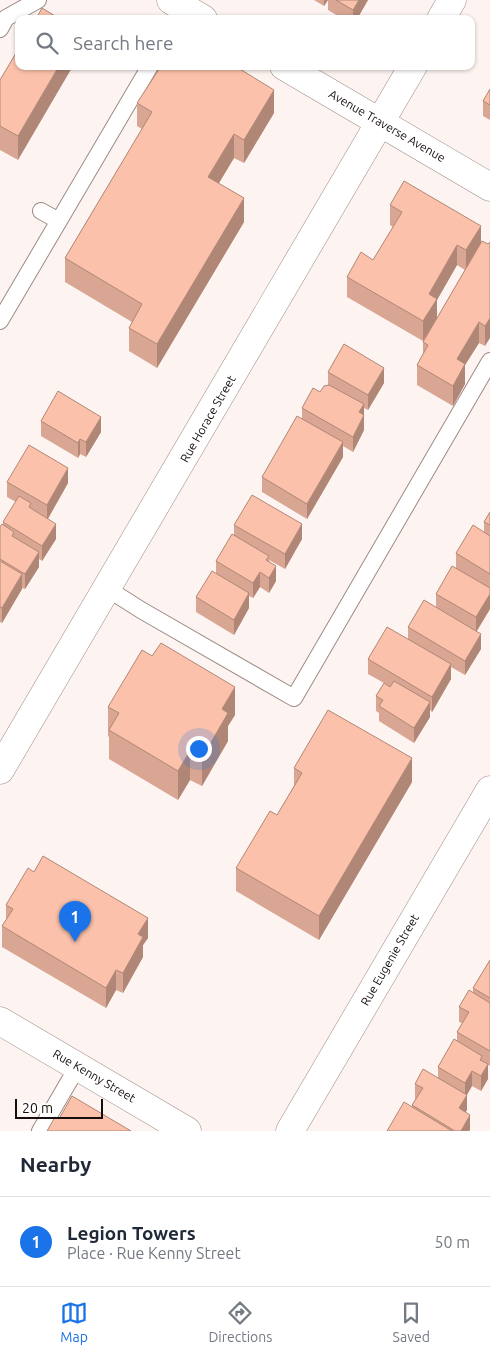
<!DOCTYPE html>
<meta charset="utf-8">
<style>
:root{--surface:#fff;--page:#f2f2f3;--text:#1f2937;--muted:#747a83;--line:#e0e1e3;--accent:#1a73e8}
body{margin:0;font-family:Ubuntu,sans-serif;background:var(--page);color:var(--text)}
.scale{position:absolute;left:15px;bottom:12px;width:88px;box-sizing:border-box;padding-left:5px;border:2px solid #150e0c;border-top:0;font-size:14px;line-height:18px;white-space:nowrap;color:#150e0c;-webkit-text-stroke:4px #fff;paint-order:stroke}
.you{position:absolute;left:198px;top:748px;width:18px;height:18px;margin:-12px;border:4px solid #fff;border-radius:50%;background:#1a73e8;box-shadow:0 0 0 8px #1a73e833}
.badge{display:grid;place-items:center;width:32px;height:32px;border-radius:50%;background:var(--accent);color:#fff;font-size:16px;font-weight:700}
.pin{position:absolute;translate:-50% -41px;filter:drop-shadow(0 1px 2px #0008)}
.pin::after{content:'';position:absolute;top:26px;width:18px;height:15px;background:inherit;clip-path:polygon(0 0,100% 0,50% 100%)}
.list{margin:0;padding:0;list-style:none}
h2{display:flex;justify-content:space-between;align-items:center;height:65px;margin:0;padding:0 20px;font-size:21px}
h2 small{font-size:16px;font-weight:400;color:var(--muted)}
.list li{display:grid;grid-template-columns:32px 1fr auto;gap:15px;align-items:center;box-sizing:border-box;height:90px;padding:0 20px;border-top:1px solid var(--line)}
.list b{display:block;font-size:19px;white-space:nowrap}
.list p{margin:0;font-size:16px;white-space:nowrap;color:var(--muted)}
.list em{font-size:16px;font-style:normal;color:var(--muted)}
.icon{flex:none;width:28px;height:28px;fill:none;stroke:currentColor;stroke-width:2;stroke-linecap:round;stroke-linejoin:round}
.map{position:relative;flex:none;width:490px;height:1131px;overflow:hidden}
.search{position:absolute;background:var(--surface);box-shadow:0 1px 4px #0004;left:15px;right:15px;top:15px;height:55px;display:flex;align-items:center;gap:12px;box-sizing:border-box;padding:0 18px;border-radius:10px;color:var(--muted);font-size:19px}
.sheet{height:155px;background:var(--surface)}
nav{display:flex;justify-content:space-around;align-items:center;box-sizing:border-box;height:70px;border-top:1px solid var(--line);background:var(--surface);font-size:14px;color:var(--muted)}
nav a{display:grid;justify-items:center;gap:2px}
nav .on{color:var(--accent)}
.map>svg:first-child{display:block}
.lines{fill:none;stroke-linecap:round;stroke-linejoin:round}
.service-casing{stroke:#9d8b83;stroke-width:18}
.minor-casing{stroke:#9d8b83;stroke-width:29}
.service{stroke:#fff;stroke-width:16}
.minor{stroke:#fff;stroke-width:28}
.wall{fill:#d8a692}
.shaded-wall{fill:#b08777}
.building{fill:#fbc1aa;stroke:#b08777}
.labels{text-anchor:middle;stroke-width:4.5;stroke-linejoin:round;paint-order:stroke}
.street-label{font-size:12px;fill:#150e0c;stroke:#fff}
</style>
<div class="map">
<svg width="490" height="1131" viewBox="0 0 490 1131">
<rect width="100%" height="100%" fill="#fdf4f1"/>
<g class="lines">
<g class="service-casing">
<path id="service" d="M0,29L6,18L38,0
M41,211L59,221
M0,321L150,66
M108,589L141,610L294,698L490,361
M40,1131L78,1066"/>
</g>
<g class="minor-casing">
<path id="minor" d="M171,0L203,19
M441,19L452,0
M284,66L490,187
M0,770L413,66
M0,1021L187,1131
M290,1131L490,790"/>
</g>
<use href="#service" class="service"/>
<use href="#minor" class="minor"/>
</g>
<path class="wall" d="M314,0H328L324,6Z
M328,0H368L357,19H343L328,10Z
M19,48L18,160L0,150V80Z
M490,89V120L483,116V101Z
M137,103L274,113L244,163L234,158L219,183L244,222L157,368L129,351V328L132,322L65,282V258L142,129L137,126Z
M390,205L481,243L488,244L485,346L479,343L465,365V384L453,406L417,385V365L423,355V342L465,270L457,265L437,300L423,341L347,297V277L373,260L393,227L390,225Z
M328,372L384,383L368,410L364,408V430L353,452L343,446V457L307,519L262,492V477L302,419V408L328,385Z
M41,421L101,432L86,457L80,454L78,458L41,436Z
M7,482L68,483L48,519L56,539L42,561L39,559V567L25,589L22,588V589L2,623L0,622V527L3,525V522L16,502L7,497Z
M490,512V609L477,631L481,649L465,675L451,667V679L432,712L430,710V717L414,743L379,721V713L376,711V696L384,683L368,674V659L408,640V627L436,607V594L456,568V553L484,532V522Z
M234,525L302,539L285,569L269,560L276,581L269,593L260,587L253,598L249,596V608L234,635L196,612V597L216,573V561L234,535Z
M108,707L235,715L228,726V741L202,786L190,780L178,800L109,759V737L108,736Z
M294,768L412,782L319,940L236,891V868L277,815L294,786Z
M6,905L148,938L143,945V957L123,993L116,990L106,1008L2,947V926L6,920Z
M490,960V1066L488,1065V1079L481,1091L472,1086L467,1095V1110L465,1112L470,1130L469,1131H387L412,1107V1105L416,1099H415V1084L438,1077V1067L457,1041V1032L462,1023L459,1022V1007L473,993V988Z"/>
<path class="shaded-wall" d="M324,0H328L324,6Z
M359,0H368L357,19H353V10Z
M59,66H73L18,160V136Z
M274,90V113L244,163V140Z
M234,134V158L208,201V177Z
M244,198V222L157,368V344Z
M481,226V246L466,270V250Z
M457,245V265L437,300V319L423,341V321L429,294Z
M490,318V338L485,346V326Z
M479,322V343L465,365V384L453,406V386L457,359Z
M384,368V383L368,410V395Z
M364,404V430L353,452V437L359,412Z
M101,417V432L86,457V442Z
M80,439V454L78,458V443Z
M343,442V457L307,519V504Z
M68,468V483L47,520V505Z
M56,524V539L42,561V546Z
M302,524V539L285,569V554Z
M39,552V567L25,589V574Z
M276,566V581L269,593V578Z
M260,572V587L253,598V583Z
M22,574V589L2,623V608Z
M249,593V608L234,635V620Z
M490,594V609L476,632V617Z
M481,634V649L465,675V661Z
M451,664V679L432,712V697Z
M235,687V715L228,726V741L202,786V758L222,709Z
M430,702V717L414,743V728Z
M190,751V780L178,800V771Z
M412,758V782L319,940V916Z
M148,918V938L143,945V957L123,993V973L138,934Z
M116,970V990L106,1008V988Z
M488,1064V1079L481,1091V1076Z
M472,1071V1086L465,1098V1083Z
M467,1095V1110L459,1123V1108Z
M470,1115V1130L469,1131H461Z"/>
<path class="building" d="M336,0H359L353,10Z
M42,8L60,19H36Z
M19,48V66H59L18,136L0,126V80Z
M161,66H235L274,90L244,140L234,134L208,177L244,198L157,344L129,328L142,304L65,258L152,112L137,103Z
M490,89V105L483,101Z
M404,181L481,226L466,250L457,245L429,294L437,299L423,321L347,277L361,252L373,260L402,212L390,205Z
M482,241L488,244L490,242V318L485,326L479,322L457,359L465,364L453,386L417,365L428,345L423,342Z
M344,344L384,368L368,395L328,372Z
M329,385L364,404L359,412L364,415L353,437L302,408L313,388L320,392L324,386Z
M58,391L101,417L86,442L80,439L78,443L41,421Z
M297,416L343,442L307,504L262,477Z
M29,445L68,468L47,505L7,482Z
M252,495L302,524L285,554L234,525Z
M19,496L31,503L29,507L56,524L42,546L3,522Z
M490,512V525L484,522Z
M2,524L14,532L12,536L39,552L25,574L0,559V527Z
M473,525L490,536V574L456,553Z
M232,534L269,556L266,560L276,566L269,578L260,572L253,583L216,561Z
M0,561L22,574L2,608L0,607Z
M452,566L490,588V594L476,617L436,594Z
M212,571L249,593L234,620L196,597Z
M424,600L481,634L465,661L408,627Z
M387,627L451,664L432,697L368,659Z
M161,643L235,687L222,709L228,713L202,758L190,751L178,771L109,730L119,713L108,707L142,650L152,656Z
M394,681L430,702L414,728L379,706L383,700L376,696L384,683L390,687Z
M328,710L412,758L319,916L236,868L270,811L277,815L302,773L294,768Z
M43,856L148,918L138,934L143,937L123,973L116,970L106,988L2,926L13,909L6,905L28,868L34,872Z
M490,960V998L473,988Z
M469,990L490,1003V1051L457,1032L469,1012L459,1007Z
M454,1039L482,1056L480,1060L488,1064L481,1076L472,1071L465,1083L438,1067Z
M423,1069L467,1095L459,1108L470,1115L461,1131H455L412,1105L423,1088L415,1084Z
M72,1096L131,1131H47L55,1117L59,1119Z
M404,1102L452,1131H387Z"/>
<g class="labels">
<g class="street-label">
<text transform="translate(387 126) rotate(30)" y="4">Avenue Traverse Avenue</text>
<text transform="translate(208 419) rotate(-60)" y="4">Rue Horace Street</text>
<text transform="translate(390 960) rotate(-60)" y="4">Rue Eugenie Street</text>
<text transform="translate(94 1076) rotate(30)" y="4">Rue Kenny Street</text>
</g>
</g>
</svg>
<div class="scale">20 m</div>
<div class="you"></div>
<div class="pin badge" style="left:75px;top:942px">1</div>
<div class="search"><svg class="icon" aria-label="search" viewBox="0 0 24 24"><circle cx="10" cy="10" r="6"/><path d="M15 15l6 6"/></svg>Search here</div>
</div>
<section class="sheet">
<h2>Nearby<small></small></h2>
<ul class="list">
<li><span class="badge">1</span><div><b>Legion Towers</b><p>Place · Rue Kenny Street</p></div><em>50 m</em></li>
</ul>
</section>
<nav>
<a class="on"><svg class="icon" aria-label="map" viewBox="0 0 24 24"><path d="M3 6l6-2 6 2 6-2v14l-6 2-6-2-6 2zM9 4v14M15 6v14"/></svg>Map</a>
<a><svg class="icon" aria-label="directions" viewBox="0 0 24 24"><path d="M12 3l9 9-9 9-9-9zM9 14v-3h6M13 9l2 2-2 2"/></svg>Directions</a>
<a><svg class="icon" aria-label="saved" viewBox="0 0 24 24"><path d="M7 4h10v16l-5-4-5 4z"/></svg>Saved</a>
</nav>
